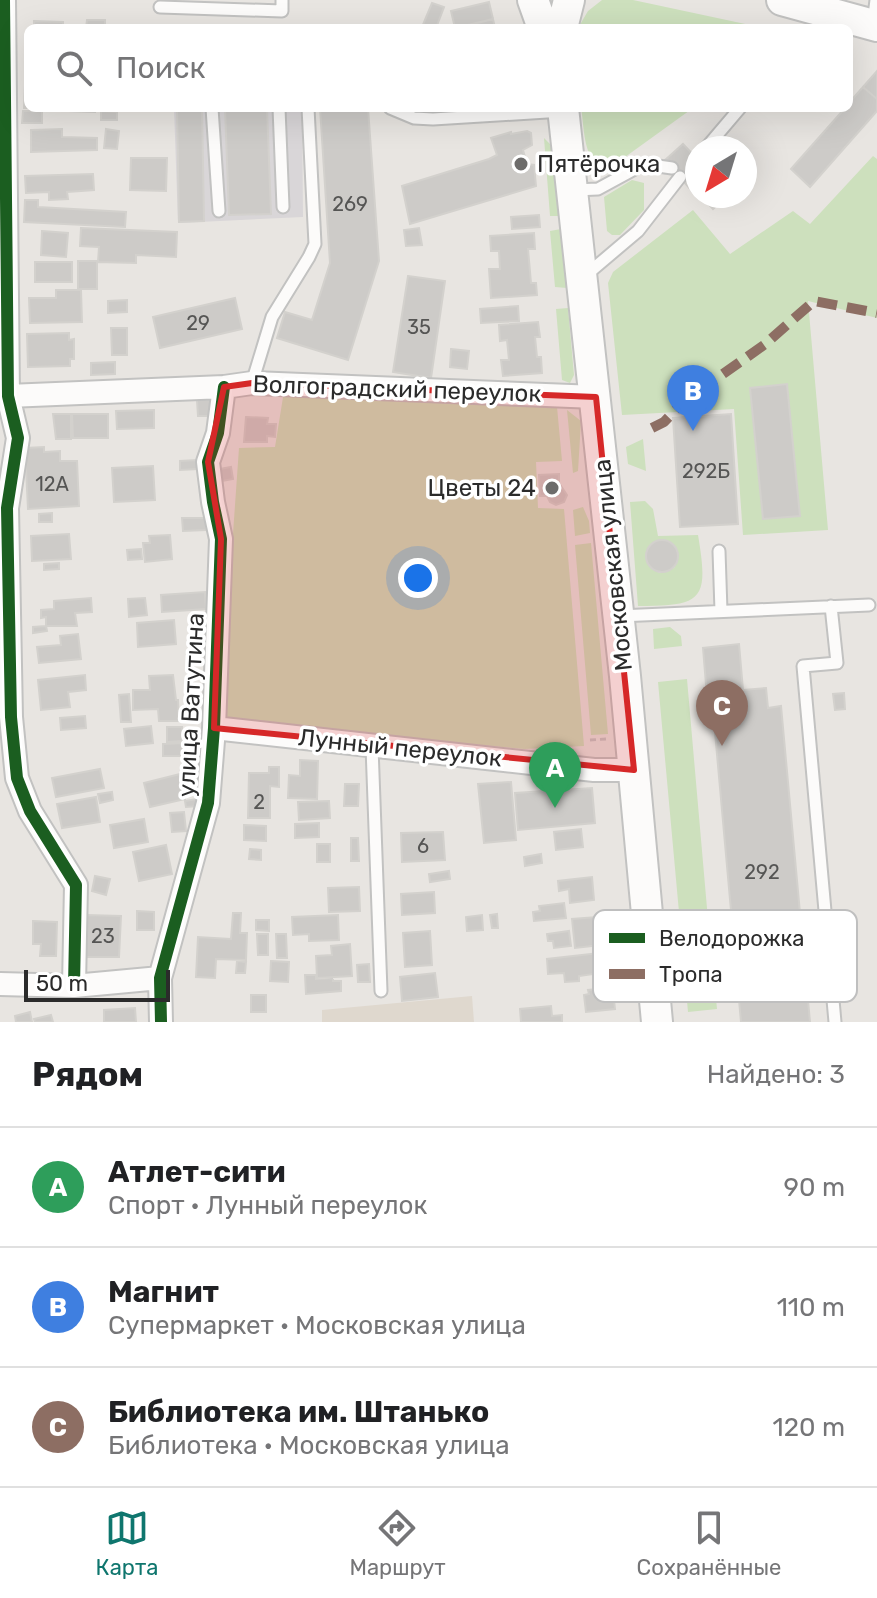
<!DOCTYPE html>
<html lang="ru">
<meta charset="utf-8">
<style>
:root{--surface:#fff;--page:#f2f2f2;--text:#202124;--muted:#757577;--line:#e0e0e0;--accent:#0f766e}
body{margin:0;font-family:Rubik,sans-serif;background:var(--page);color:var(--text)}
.compass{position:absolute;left:685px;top:136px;width:72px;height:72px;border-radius:50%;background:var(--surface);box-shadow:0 8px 32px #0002;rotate:218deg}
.scale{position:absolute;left:24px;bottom:20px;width:146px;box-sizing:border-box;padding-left:8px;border:4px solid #2b2b2b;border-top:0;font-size:22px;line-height:28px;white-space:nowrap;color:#2b2b2b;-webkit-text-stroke:6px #fff;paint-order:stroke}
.you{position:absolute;left:418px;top:578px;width:28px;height:28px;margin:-20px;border:6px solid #fff;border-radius:50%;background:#1a73e8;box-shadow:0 0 0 12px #1a73e833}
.badge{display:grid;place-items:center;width:52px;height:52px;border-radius:50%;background:var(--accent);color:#fff;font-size:26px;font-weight:700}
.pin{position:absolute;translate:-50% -66px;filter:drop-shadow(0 2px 4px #0008)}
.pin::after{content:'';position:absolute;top:42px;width:28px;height:24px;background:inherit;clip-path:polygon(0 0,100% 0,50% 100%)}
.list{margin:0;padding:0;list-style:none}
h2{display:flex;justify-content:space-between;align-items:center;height:104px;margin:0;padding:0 32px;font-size:34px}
h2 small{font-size:26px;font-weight:400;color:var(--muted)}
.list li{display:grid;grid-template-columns:52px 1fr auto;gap:24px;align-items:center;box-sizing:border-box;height:120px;padding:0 32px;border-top:2px solid var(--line)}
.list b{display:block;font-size:30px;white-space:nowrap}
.list p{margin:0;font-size:26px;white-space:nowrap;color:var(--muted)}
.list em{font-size:26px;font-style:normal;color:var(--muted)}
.icon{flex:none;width:44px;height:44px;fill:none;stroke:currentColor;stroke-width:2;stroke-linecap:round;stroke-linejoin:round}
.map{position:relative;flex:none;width:877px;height:1022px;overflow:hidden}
.search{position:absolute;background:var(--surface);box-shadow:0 8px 32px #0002;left:24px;right:24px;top:24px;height:88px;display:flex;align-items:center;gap:20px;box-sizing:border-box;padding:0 28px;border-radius:12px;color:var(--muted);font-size:30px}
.sheet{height:464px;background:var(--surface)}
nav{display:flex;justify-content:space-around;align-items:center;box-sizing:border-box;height:112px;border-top:2px solid var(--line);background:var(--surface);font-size:22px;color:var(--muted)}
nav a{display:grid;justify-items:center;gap:4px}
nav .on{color:var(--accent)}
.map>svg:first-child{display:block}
.industrial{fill:#d9d6d8}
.education{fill:#dfd8ce}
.green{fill:#cde0bd;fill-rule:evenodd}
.building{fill:#cdcbc8;stroke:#d3d1cd;stroke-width:2}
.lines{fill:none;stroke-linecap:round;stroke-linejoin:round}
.lane-casing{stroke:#c2c2c1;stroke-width:15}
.street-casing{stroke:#c2c2c1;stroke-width:26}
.secondary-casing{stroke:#c2c2c1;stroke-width:34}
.path{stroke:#c6c6c6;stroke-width:3;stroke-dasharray:6 4;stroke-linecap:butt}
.lane{stroke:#fcfbfa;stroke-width:11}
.street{stroke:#fcfbfa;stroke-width:22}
.secondary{stroke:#fcfbfa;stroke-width:30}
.quiet{stroke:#8d6e63;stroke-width:10;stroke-dasharray:20 10;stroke-linecap:butt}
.cycleway-casing{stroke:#fff;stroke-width:17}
.cycleway{stroke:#1b5e20;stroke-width:12}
.marked{fill:#d62828;fill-opacity:0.2;stroke:#d62828;stroke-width:6;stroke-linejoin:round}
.poi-dot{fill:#6d6c6b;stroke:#fff;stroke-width:3}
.labels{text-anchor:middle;stroke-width:7;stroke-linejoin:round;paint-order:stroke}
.number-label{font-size:20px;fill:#555554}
.poi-label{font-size:24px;fill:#2b2b2b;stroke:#fff;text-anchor:start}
.street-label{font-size:24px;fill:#2b2b2b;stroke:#fff}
.key{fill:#fff;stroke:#bfbfbf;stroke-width:2}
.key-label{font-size:22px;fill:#2b2b2b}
</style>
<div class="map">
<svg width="877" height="1022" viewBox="0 0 877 1022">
<rect width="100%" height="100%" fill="#e8e5e1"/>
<path class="industrial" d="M171,26H300V28H171Z
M174,108H302L303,217L178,223Z"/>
<path class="education" d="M472,996L474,1022H322V1010Z"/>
<path class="green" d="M602,0H633L764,28H578L588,11Z
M581,108H693L614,165C582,173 585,129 581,108Z
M544,138L555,149L561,216H550Z
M873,156L877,159V318L808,301L828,530L743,535L734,409L622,415L608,283L613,272L693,210L730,254L793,211L810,224Z
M632,180L644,183V210L620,235H612L607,231L604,197Z
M561,229L567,288L555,287L550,231Z
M568,308L574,375L570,383L562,380L556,309Z
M284,391L557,407L562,461L536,462L538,508L564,509L584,746L524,749L220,720L239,448L275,447Z
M567,410L581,421L578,471L573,473Z
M643,439L646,471L628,464L626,447Z
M645,501L653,509L658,536L698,535C709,600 703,606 638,606L630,502ZM665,540C679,545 682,556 674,568L660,573C647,568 643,557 651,544Z
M583,507L589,521L590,533L575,536L573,510Z
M591,543L608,734L591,735L575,545Z
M670,627L681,636L682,646L654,649L653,629Z
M687,679L709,931L681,934L658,682Z
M713,966L717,1009L688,1012L684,968Z"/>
<path class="building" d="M489,2L493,19L455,28L451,11Z
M432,3L444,7L436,28H424L422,27Z
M493,19L495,28H467L466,26Z
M87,20H105V28H86Z
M34,21L63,22V28H34Z
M877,71V99L863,87Z
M25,86H28V108H24Z
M863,87L877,99V111L810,187L791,169L845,108H849V103Z
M69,108H95V112L69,111Z
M177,108H202L204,221L179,222Z
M225,108H267L271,214L229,215Z
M320,108H368L379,261L348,360L277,338L285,312L312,320L330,263Z
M23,111H42V123H22Z
M101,111L117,112V120H101Z
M62,129V137L97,138V150L31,152V130Z
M106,129L119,131L117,149L104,148Z
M527,131L531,133L532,145L523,150L527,164L534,165L536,186L410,224L402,186L489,159L497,155L491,138L511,132V134Z
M683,144L697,159V187L692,191L665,160Z
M131,158H167L166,191L130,190Z
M93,174L94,190L67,192L68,199L49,200V192L26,193L25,176Z
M707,196H727L713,209L704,199Z
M25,200H38V207L126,212L125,227L24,222Z
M539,215L540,227L512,229L511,217Z
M81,228L177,232L176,257L136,255V263L98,262L99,247L80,246Z
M419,228L422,245L406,246L404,230Z
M42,231L68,233L66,257L41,255Z
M534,233L535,249H528L531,283H536L537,295L491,298L489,269H500L499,251H491L490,236Z
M78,261H97V289H78Z
M35,262H72V282H35Z
M408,276L445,281L431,378L393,372Z
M56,290H81L82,322L30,323L29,298H56Z
M235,298L242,329L160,348L153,317Z
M127,300V312L108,313V301Z
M518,306L519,321L481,323L480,309Z
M538,322L540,337H535L537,357H541L542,373L503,376L501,360H509L507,340L500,341L499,325Z
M111,328H127V355H112Z
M69,333V340L74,339V359H70V366L28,367L27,334Z
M451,349L469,351L467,369L450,367Z
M115,362V374L91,375V363Z
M787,384L800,516L763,519L750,388Z
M197,400H210V416H198Z
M154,410V428L117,429L116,411Z
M53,414H71V439H56Z
M72,414H108V438H73Z
M731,414L738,524L680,527L673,418Z
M246,417L268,418L267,424H276L275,437L267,436V442H244Z
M44,447V452L60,451V461H77L79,506L28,509L25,448Z
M197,460L198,469L180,470V461Z
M153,466L155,500L114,502L112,468Z
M231,467L233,479L216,482L214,470Z
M559,474V483L567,495L564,502L556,505L550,502L547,496H540L539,475Z
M52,513V522H39V514Z
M182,518H206V530L183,531Z
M69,534L71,559L32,561L31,536Z
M170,535L172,559L145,562L143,543H150L149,536Z
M646 556a16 16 0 1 1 32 0a16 16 0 1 1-32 0Z
M141,549L142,559L128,560L127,550Z
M59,563V569L44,570V564Z
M205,592L206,609L162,612L161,595Z
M91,598L92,612L75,613L77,626H46V617L41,618V610L54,609V601Z
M145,598L147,615L129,617L128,599Z
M174,620L176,644L138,647L137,623Z
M46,626L47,631L33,633V627Z
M78,634L81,659L39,663L37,647L61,645L60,636Z
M739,644L743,690L766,688L768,708L781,706L810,1022H741L714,721H709L703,648Z
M85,675L86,690L68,692L70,707L41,710L38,680Z
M173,675L176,700H178L179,721H159L158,709L133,710V690H150L149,676Z
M844,693L845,709L835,710L833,694Z
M129,694L131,722H121L119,695Z
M85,716L86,728L61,730L60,718Z
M151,726L153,743L126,746L124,729Z
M167,727H182V741L167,742Z
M184,743L185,756H163V744Z
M300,760L318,761L317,799L288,798L289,775L300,776Z
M269,767H279V787L270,786V818H248L249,773H269Z
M100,769L104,788L56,797L52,778Z
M180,774L185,799L150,807L144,783Z
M511,782L516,840L484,843L478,784Z
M345,784H359L358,806H344Z
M592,788L595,823L518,830L515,793Z
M112,792L113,800L100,803L98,794Z
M96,797L100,822L62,828L57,804Z
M197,799L198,806L186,807L185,801Z
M329,801L330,818L299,820L298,802Z
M184,812L186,831L172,832L170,813Z
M144,819L148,842L114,848L110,825Z
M319,823V837L295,838V824Z
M244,825L266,826V841L244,840Z
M581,829L583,847L556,850L554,832Z
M443,832L445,860L402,862L401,833Z
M351,838H358L359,861H351Z
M317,844H330V862H317Z
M166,845L172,874L139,881L133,852Z
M250,849L261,850V860L249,859Z
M541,854L542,863L525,866L524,857Z
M449,871L450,879L430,882L429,874Z
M95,876L110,879L106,895L92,891Z
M592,877L594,900L570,903L569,889L559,891L558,881Z
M359,887L360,911L329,912L328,888Z
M434,892L435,913L402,915L401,894Z
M564,903L566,918L534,921L533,912L540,911L539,906Z
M137,911L154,912V930H137Z
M233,913H241L240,933H247L246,960L216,959L215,978L196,977L198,937L231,939Z
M497,914L498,928H492L490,915Z
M86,915L121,916L119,957H84Z
M338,915L339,940L309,941V934L293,935L292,917Z
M482,915L483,930L467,931L466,917Z
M597,917L600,945L575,948L572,919Z
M256,920H269V931L256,930Z
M33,921L57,922L56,956H40L41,944H33Z
M430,931L432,965L405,967L403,933Z
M569,931L571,946L554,948L553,941H548L547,934Z
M257,934H268V955H258Z
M276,934H286L287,958H277Z
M350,944L352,976L317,978L316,956L332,955L331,946Z
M599,953L601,973L579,976V981L565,982L564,973L548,974L547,959Z
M237,961L246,962L245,973H236Z
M271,961L289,962L288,982L270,981Z
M369,964L370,982H358L357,965Z
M435,973L438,997L402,1001L400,977Z
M305,975H316V979L333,978V981H341V991L306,994Z
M598,989L599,993L613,991L615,1009L586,1012L584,995L589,994L588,990Z
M251,995H266V1012H251Z
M551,1006L552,1016L562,1015V1022H521L520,1009Z
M135,1008L136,1022H104V1010Z
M30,1012L32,1022H16L15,1016Z
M51,1015L53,1022H35L34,1019Z"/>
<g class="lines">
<g class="lane-casing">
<path id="lane" d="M160,7L282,11V0
M873,24L876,0
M212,108L219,211
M279,108L283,207
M390,108L414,118L433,119L563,111
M706,148L740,108
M696,158H697
M575,190L598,189L644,164L672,168
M586,275L638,231L680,177
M252,383L272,317L309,257L315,244L308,108
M719,551L721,611
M831,606L837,663L803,666L835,1022
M619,616L869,605
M372,747L381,991"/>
</g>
<g class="street-casing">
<path id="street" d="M4,0L8,396L18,438L7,508L11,717L17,778L30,811L76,885L74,986
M8,396L224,387L252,383L596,397
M214,728L594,770H634
M0,984L74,986L160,978
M161,1022L160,978L208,803L214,728L221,539L213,502L208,462L218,433L224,387"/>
</g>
<g class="secondary-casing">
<path id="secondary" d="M533,0L543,28
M782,0L877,26
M562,28L569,0
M563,108L625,676L657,1022"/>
</g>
<path class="path" d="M590,740L606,739"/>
<use href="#lane" class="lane"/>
<use href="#street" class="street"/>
<use href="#secondary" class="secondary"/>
<path class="quiet" d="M652,428L664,422L683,402L764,345L814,301L877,313"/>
<g class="cycleway-casing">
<path id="cycleway" d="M4,0L8,396L18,438L7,508L11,717L17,778L30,811L76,885L74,986
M161,1022L160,978L208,803L214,728L221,539L213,502L208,462L218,433L224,387"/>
</g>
<use href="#cycleway" class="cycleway"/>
</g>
<path class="marked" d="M252,383L596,397L634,770L214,728L221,539L208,462L224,387Z"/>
<g class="poi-dot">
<circle cx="521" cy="164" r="8"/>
<circle cx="552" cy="488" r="8"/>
</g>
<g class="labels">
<g class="number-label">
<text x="350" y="211">269</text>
<text x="198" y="330">29</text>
<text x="419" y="334">35</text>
<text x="706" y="478">292Б</text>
<text x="52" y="491">12А</text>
<text x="259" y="809">2</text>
<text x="423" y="853">6</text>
<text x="762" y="879">292</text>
<text x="103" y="943">23</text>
</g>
<g class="poi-label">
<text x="537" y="172">Пятёрочка</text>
<text x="536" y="496" text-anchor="end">Цветы 24</text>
</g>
<g class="street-label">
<text transform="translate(397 389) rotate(2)" y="8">Волгоградский переулок</text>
<text transform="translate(613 565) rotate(-96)" y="8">Московская улица</text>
<text transform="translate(191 705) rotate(-87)" y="8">улица Ватутина</text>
<text transform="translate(400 748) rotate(6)" y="8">Лунный переулок</text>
</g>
</g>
<rect x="593" y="910" width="264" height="92" rx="12" class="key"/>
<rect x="609" y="933" width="36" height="10" fill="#1b5e20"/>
<rect x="609" y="969" width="36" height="10" fill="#8d6e63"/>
<g class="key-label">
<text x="659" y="946">Велодорожка</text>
<text x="659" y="982">Тропа</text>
</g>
</svg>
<svg class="compass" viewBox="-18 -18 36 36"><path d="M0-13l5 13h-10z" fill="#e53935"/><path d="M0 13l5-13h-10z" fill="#757577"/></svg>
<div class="scale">50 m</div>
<div class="you"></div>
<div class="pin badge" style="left:555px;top:808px;background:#2e9e5b">A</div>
<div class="pin badge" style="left:693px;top:431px;background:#3f7fe0">B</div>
<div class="pin badge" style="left:722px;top:746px;background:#8d6e63">C</div>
<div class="search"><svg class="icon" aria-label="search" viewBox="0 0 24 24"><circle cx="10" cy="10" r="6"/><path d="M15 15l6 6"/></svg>Поиск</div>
</div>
<section class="sheet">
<h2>Рядом<small>Найдено: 3</small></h2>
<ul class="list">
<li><span class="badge" style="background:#2e9e5b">A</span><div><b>Атлет-сити</b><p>Спорт · Лунный переулок</p></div><em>90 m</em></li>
<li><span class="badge" style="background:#3f7fe0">B</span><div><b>Магнит</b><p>Супермаркет · Московская улица</p></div><em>110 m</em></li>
<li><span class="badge" style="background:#8d6e63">C</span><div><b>Библиотека им. Штанько</b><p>Библиотека · Московская улица</p></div><em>120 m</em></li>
</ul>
</section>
<nav>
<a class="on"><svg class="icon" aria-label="map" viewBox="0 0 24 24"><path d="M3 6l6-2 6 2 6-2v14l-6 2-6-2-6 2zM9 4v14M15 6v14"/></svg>Карта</a>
<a><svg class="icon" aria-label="directions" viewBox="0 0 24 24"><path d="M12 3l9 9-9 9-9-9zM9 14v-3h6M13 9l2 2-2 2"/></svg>Маршрут</a>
<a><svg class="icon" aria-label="saved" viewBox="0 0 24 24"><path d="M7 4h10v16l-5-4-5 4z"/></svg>Сохранённые</a>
</nav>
